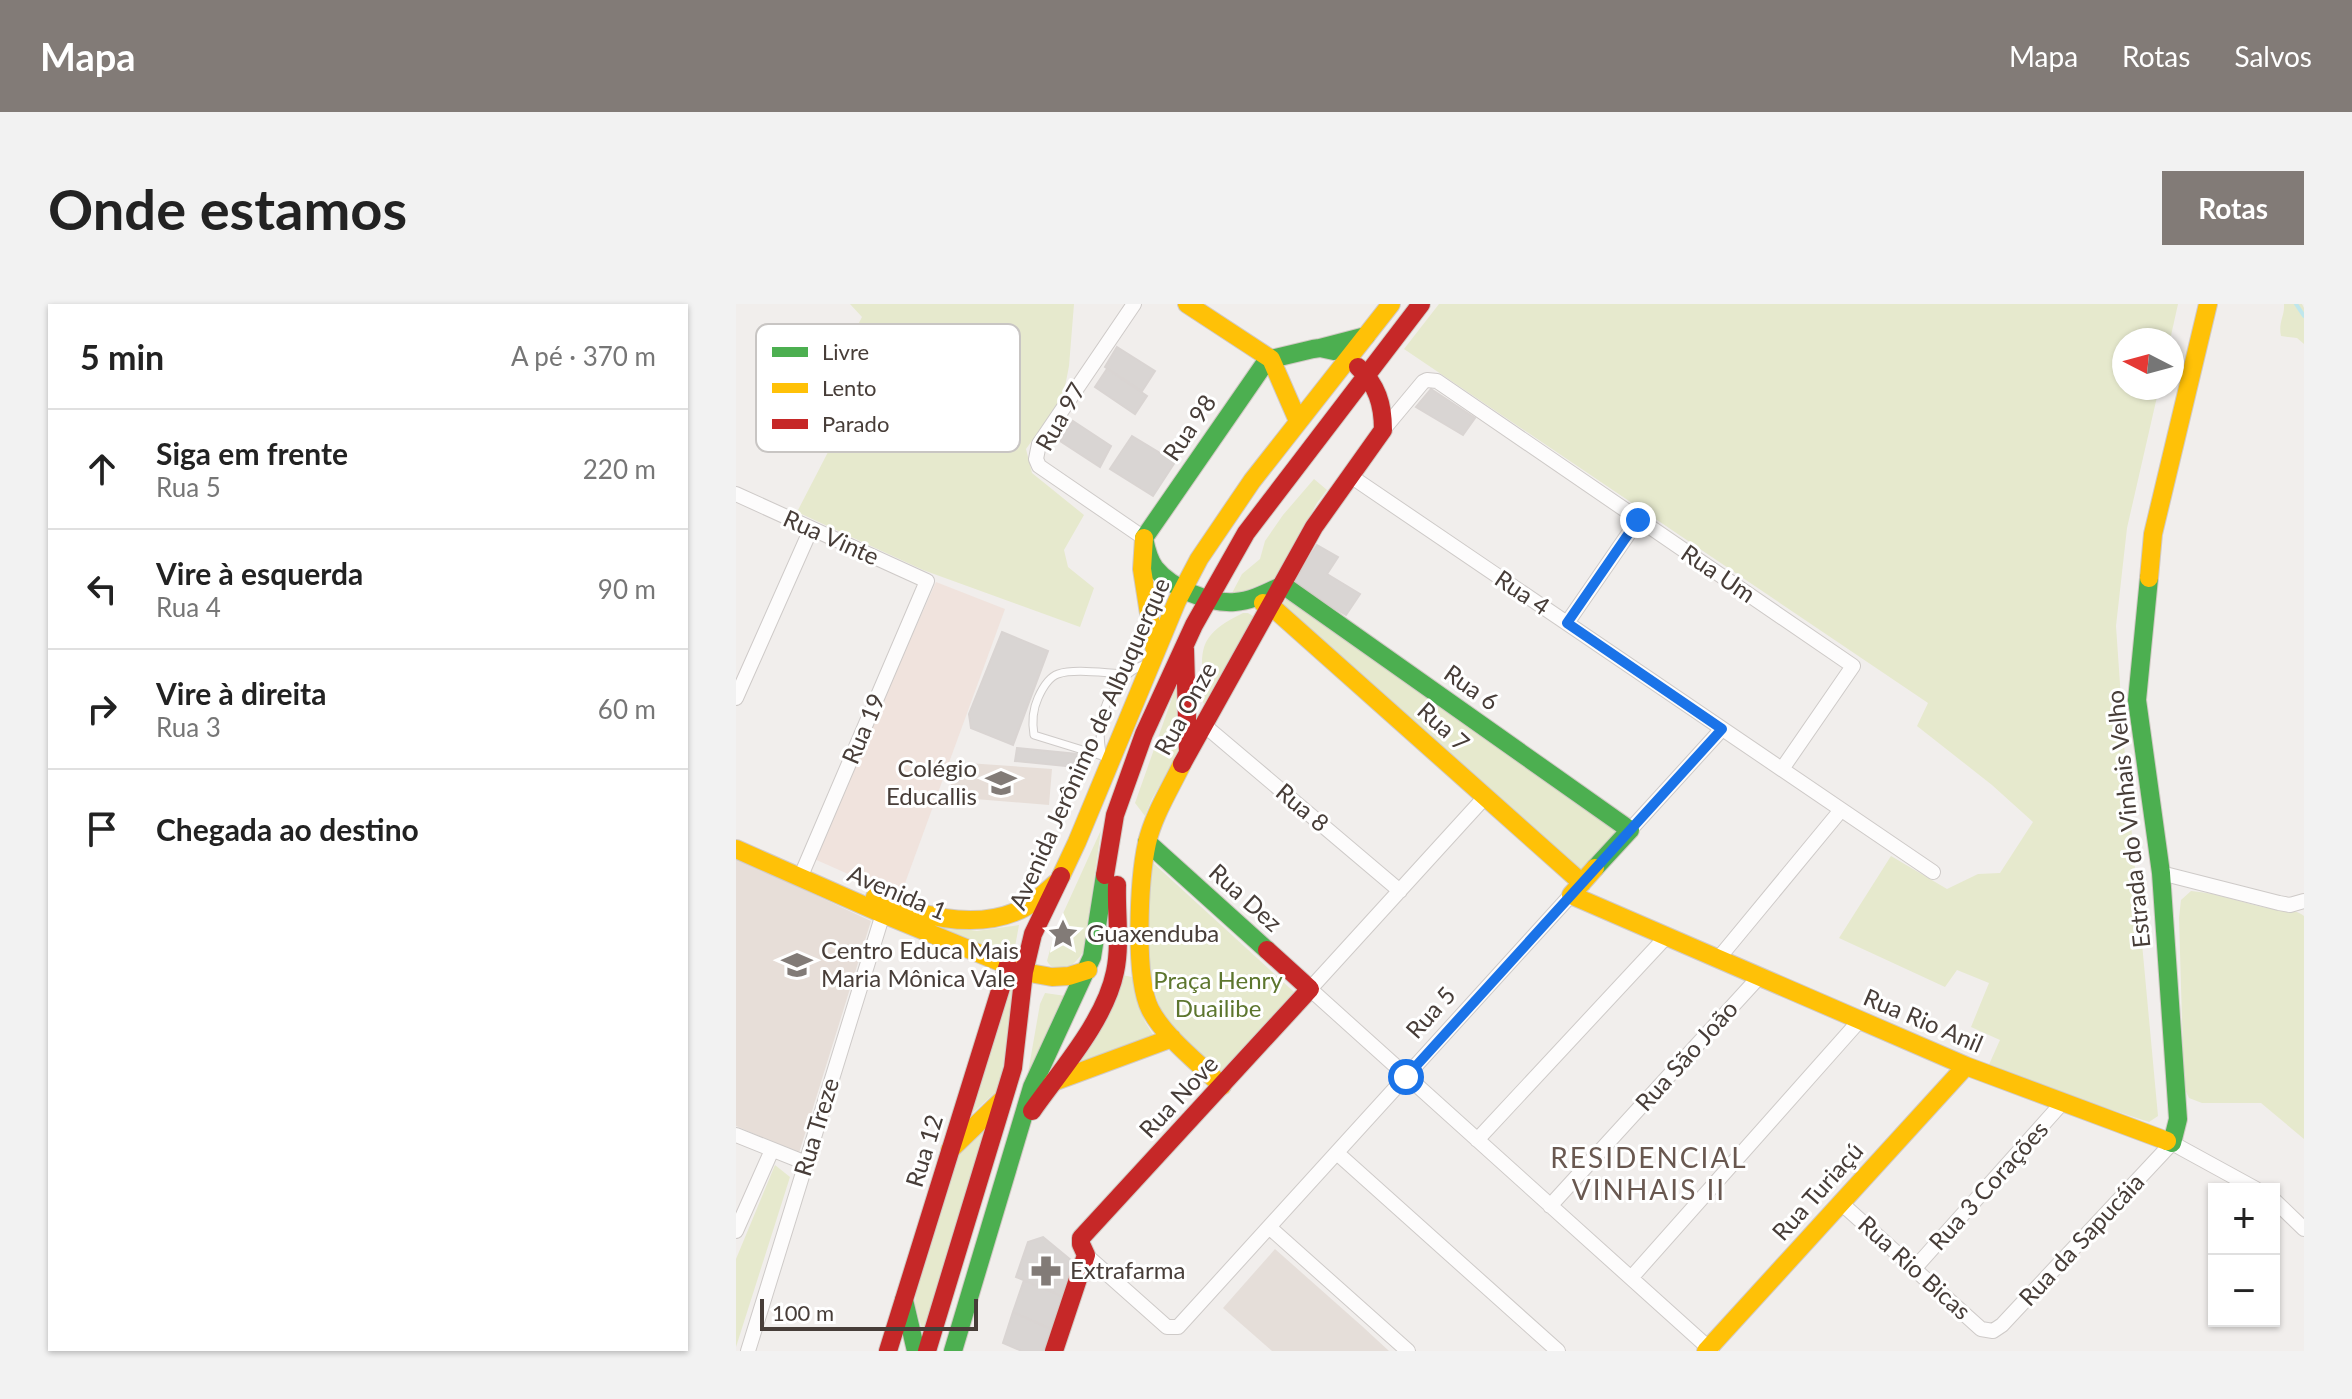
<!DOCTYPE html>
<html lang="pt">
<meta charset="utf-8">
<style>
:root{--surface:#fff;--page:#f2f2f2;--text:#222;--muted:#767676;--line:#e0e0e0;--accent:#827b77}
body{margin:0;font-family:Lato,sans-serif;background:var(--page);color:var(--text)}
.controls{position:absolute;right:24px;bottom:24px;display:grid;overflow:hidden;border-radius:0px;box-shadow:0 2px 6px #0004}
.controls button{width:72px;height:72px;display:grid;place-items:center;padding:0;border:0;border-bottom:2px solid var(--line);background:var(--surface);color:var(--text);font:40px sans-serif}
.compass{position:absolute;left:1376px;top:24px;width:72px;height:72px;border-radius:50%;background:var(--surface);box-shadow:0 2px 6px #0004;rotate:276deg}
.scale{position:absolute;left:24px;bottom:20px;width:218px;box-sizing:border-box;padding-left:8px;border:4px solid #473d38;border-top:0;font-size:22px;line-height:28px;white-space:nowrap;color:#473d38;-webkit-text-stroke:6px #fff;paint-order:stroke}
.stop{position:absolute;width:24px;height:24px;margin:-18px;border:6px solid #1a73e8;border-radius:50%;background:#fff}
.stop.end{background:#1a73e8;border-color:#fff;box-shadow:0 2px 8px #0008}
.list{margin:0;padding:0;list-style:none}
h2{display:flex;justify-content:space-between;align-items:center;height:104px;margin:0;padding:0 32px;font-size:34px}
h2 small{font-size:26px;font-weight:400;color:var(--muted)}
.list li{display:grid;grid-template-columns:52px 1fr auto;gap:24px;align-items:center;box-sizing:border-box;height:120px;padding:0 32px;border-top:2px solid var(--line)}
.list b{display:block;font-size:30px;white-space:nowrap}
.list p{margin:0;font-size:26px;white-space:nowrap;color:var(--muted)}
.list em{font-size:26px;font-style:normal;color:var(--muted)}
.icon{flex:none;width:44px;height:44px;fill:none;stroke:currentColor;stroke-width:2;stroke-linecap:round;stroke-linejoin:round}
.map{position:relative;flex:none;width:1568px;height:1047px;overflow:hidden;border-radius:0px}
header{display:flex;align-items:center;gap:48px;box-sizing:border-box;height:112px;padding:0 40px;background:var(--accent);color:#fff}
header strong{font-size:38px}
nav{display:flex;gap:44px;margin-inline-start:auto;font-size:28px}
.intro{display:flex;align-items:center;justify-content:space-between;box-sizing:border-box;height:192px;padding:0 48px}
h1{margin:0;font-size:56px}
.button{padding:20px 36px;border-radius:0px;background:var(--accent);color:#fff;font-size:28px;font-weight:700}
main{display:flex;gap:48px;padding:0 48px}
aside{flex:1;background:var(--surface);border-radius:0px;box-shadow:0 2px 6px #0004}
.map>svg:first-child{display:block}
.residential{fill:#e5ded9}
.commercial{fill:#f0e3dd}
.education{fill:#e7ded8}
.green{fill:#e6e9cd}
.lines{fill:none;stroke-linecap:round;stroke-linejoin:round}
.stream{stroke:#bfe7ed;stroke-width:4}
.building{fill:#d9d5d3;stroke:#d9d4d2;stroke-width:2}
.lane-casing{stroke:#cecac8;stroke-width:9}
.street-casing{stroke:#cecac8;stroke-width:16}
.fast-casing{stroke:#d1cac5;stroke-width:20}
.slow-casing{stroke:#d1cac5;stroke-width:20}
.jam-casing{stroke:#d1cac5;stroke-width:20}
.lane{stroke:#fdfcfc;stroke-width:7}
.street{stroke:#fdfcfc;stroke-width:14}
.fast{stroke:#4caf50;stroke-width:18}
.slow{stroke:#ffc107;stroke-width:18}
.jam{stroke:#c62828;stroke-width:18}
.route{stroke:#1a73e8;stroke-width:10}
.labels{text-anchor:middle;stroke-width:6;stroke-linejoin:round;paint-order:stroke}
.street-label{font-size:24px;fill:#473d38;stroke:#fff}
.poi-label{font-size:24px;fill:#473d38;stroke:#fff;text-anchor:start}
.park-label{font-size:24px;fill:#5d762e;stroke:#fff}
.quarter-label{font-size:28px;letter-spacing:2px;fill:#695850;stroke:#fff}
.key{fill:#fff;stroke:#c8c5c3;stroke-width:2}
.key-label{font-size:22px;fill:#473d38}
</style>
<header>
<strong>Mapa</strong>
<nav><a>Mapa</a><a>Rotas</a><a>Salvos</a></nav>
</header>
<div class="intro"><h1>Onde estamos</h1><a class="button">Rotas</a></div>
<main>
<aside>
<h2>5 min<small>A pé · 370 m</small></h2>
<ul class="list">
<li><svg class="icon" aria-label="ahead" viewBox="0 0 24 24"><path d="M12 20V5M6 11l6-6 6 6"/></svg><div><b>Siga em frente</b><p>Rua 5</p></div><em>220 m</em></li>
<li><svg class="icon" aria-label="left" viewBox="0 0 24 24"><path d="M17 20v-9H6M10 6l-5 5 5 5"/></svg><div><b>Vire à esquerda</b><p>Rua 4</p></div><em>90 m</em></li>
<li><svg class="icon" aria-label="right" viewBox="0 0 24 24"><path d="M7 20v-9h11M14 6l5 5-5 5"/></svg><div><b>Vire à direita</b><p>Rua 3</p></div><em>60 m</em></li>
<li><svg class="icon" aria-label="arrive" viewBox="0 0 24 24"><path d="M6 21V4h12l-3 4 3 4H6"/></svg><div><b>Chegada ao destino</b></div></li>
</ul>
</aside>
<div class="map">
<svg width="1568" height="1047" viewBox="0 0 1568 1047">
<rect width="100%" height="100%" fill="#f1eeec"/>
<path class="residential" d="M539,945L627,1023L653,1047H536L487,1004Z"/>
<path class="commercial" d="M200,278L269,305L164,593L76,554Z"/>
<path class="education" d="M217,458L316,465L313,501L214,493Z
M0,554L135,617L63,849L0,822Z"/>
<path class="green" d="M114,0H338L333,62L327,93L290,145L296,169L348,211L328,246L332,263L358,284L344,323L187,266L61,208L106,121L78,106L126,13Z
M703,0H1442L1434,36H1388V84H1423L1391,224L1380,322L1390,467L1422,812L1413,818L1251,765L1264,736L1235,723L1253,679L1221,666L1209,683L1103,634L1155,552L1211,585L1242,570L1264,569L1297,518L1256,481L1181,422L1192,399L668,45Z
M1548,0H1566L1568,4V40L1561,34L1545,32C1542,18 1549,12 1548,0Z
M578,175L591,186L581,199L541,273L504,289H496L506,270L524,255L529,237L547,211Z
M550,295L887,524L848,573L546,301Z
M507,309H512L520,314L470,404L467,398C467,348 456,334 507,309Z
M440,383L442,449L416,495L409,512L399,499Z
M365,526L348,646C341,660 322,676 311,657L319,627Z
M415,557L558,688L485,768C470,754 445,738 434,722C403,675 414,610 415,557Z
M1455,587C1484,589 1510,601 1538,605C1550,607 1557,604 1568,612V835L1525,799H1466L1453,794L1448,783L1443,614L1445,596Z
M198,620L241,627L283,621L278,648L275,652L197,623Z
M386,671L396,673L409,718L419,734L341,760C361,732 379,705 386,671Z
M277,676L279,679L264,784L231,814Z
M309,689L330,692L292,769L304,700Z
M249,823L188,1032L179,1000L180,986L220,853Z
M39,861L54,873L0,1043V955Z"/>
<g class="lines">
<path class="stream" d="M1560,0L1568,12"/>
</g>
<path class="building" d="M381,43L419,67L406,87L369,63Z
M371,65L411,92L399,110L359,83Z
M695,85L739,114L727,131L680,103Z
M337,117L375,142L364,163L324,137Z
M396,132L439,158L417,192L374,165Z
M581,241L602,253L591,270L624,290L610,311L557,280Z
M266,328L312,347L277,441L235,424L233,410Z
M281,444L341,450L339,463L279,457Z
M307,933L341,961L330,994L280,973L292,938Z
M288,976L332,995L320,1027L277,1008Z
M277,1008L314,1025L307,1047H286L267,1039Z"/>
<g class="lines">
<g class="lane-casing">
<path id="lane" d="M366,452L298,431C296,419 297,405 302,394C306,385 313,373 322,370C340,364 373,370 392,370
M367,453C358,416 372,376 409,360"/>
</g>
<g class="street-casing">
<path id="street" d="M398,0L303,140L300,155L303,162L408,234
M647,126L687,78L691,76L701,77L1117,362L1046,465
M613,171L1197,568
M0,190L191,277L64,574
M831,319L902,216
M0,394L75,225
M468,421L664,587
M749,493L574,685L976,1047
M894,526L986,425
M1425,569L1543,599L1554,601L1568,597
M982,655L1105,506
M0,831L70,859
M741,836L930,633
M601,849L822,1047
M1538,896L1568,925
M1105,899L1245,1025L1257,1027L1266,1021L1436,839L1520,885
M814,902L1023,673
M533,923L672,1047
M0,927L36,846
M350,951L431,1023H442L835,591
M1178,965L1327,798
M895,974L1124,716
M12,1047L150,600"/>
</g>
<g class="fast-casing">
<path id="fast" d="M584,44L630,32
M1413,274L1401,396L1425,569L1442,815L1436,839L1431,837
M547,281L894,526L859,564
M547,281C532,288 516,297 499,298C473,300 435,284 419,264C412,255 410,244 408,234L527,62L535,55L577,45L584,44L598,47
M411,538L531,646
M168,996L180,1047
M217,1047L296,783L356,653L369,571"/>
</g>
<g class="slow-casing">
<path id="slow" d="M451,0L535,55
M535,55L562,117
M408,234L406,265L419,348
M1413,274L1417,230L1472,0
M527,299L535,302L846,579
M446,460C434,485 417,512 411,539C403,575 398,673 414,705C428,733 464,760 486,782
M0,545L147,610L288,668L316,673L333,672L352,666
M859,564L835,591L1230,762L1431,837
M325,572L341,538L441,297L463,255L516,177L655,0
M139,593C182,611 234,626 279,608C295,602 307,590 320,579
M317,778L436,734
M214,846L266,796
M970,1047L1230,762"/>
</g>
<g class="jam-casing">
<path id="jam" d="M449,345L452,449
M446,460L578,223L647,126C647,100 641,81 622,63
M369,571L379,511L408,430L458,321L510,229L685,0
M296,807C324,767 369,717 379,668C385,640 380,609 381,581
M152,1047L272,661
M191,1047L277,764L288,668L297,630L325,572
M318,1047L350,951L345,940V934L574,685L531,646"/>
</g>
<use href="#lane" class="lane"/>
<use href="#street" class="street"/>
<use href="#fast" class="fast"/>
<use href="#slow" class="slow"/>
<use href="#jam" class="jam"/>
</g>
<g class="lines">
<path class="route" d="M670,773L986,425L831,319L902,216"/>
</g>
<defs>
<g id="school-bare" transform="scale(2.4)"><path d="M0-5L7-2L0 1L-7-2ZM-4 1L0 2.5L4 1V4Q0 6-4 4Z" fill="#827b77" stroke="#fff" stroke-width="2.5" paint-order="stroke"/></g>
<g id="sight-bare" transform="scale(2.4)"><path d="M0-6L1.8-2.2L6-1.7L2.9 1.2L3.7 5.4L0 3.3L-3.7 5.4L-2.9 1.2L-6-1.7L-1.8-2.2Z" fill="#827b77" stroke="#fff" stroke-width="2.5" paint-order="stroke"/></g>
<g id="pharmacy-bare" transform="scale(2.4)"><path d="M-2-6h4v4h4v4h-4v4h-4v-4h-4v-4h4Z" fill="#827b77" stroke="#fff" stroke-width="2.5" paint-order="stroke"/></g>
</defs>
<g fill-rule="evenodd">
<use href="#school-bare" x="265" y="479"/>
<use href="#sight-bare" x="327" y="630"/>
<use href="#school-bare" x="61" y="661"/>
<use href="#pharmacy-bare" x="310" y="967"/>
</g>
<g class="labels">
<g class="street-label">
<text transform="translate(325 113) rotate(-60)" y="8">Rua 97</text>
<text transform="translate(454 124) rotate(-56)" y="8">Rua 98</text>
<text transform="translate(95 234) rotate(24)" y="8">Rua Vinte</text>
<text transform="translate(982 270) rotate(34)" y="8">Rua Um</text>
<text transform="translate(786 289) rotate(34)" y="8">Rua 4</text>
<text transform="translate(735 384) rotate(35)" y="8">Rua 6</text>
<text transform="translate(450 405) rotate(-61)" y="8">Rua Onze</text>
<text transform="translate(707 423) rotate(42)" y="8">Rua 7</text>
<text transform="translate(128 425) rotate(-67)" y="8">Rua 19</text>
<text transform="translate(354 440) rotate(-66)" y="8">Avenida Jerônimo de Albuquerque</text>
<text transform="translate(566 504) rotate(40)" y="8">Rua 8</text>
<text transform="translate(1393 515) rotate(-96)" y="8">Estrada do Vinhais Velho</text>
<text transform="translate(161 589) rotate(23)" y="8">Avenida 1</text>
<text transform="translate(509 594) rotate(42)" y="8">Rua Dez</text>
<text transform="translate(695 709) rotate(-48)" y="8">Rua 5</text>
<text transform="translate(1187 717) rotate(23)" y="8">Rua Rio Anil</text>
<text transform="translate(951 752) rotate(-48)" y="8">Rua São João</text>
<text transform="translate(443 793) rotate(-47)" y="8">Rua Nove</text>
<text transform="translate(81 823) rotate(-73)" y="8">Rua Treze</text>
<text transform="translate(189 847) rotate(-73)" y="8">Rua 12</text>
<text transform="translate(1253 882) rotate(-48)" y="8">Rua 3 Corações</text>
<text transform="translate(1082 888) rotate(-48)" y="8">Rua Turiaçú</text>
<text transform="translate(1346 936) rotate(-47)" y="8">Rua da Sapucáia</text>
<text transform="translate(1178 964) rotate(42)" y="8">Rua Rio Bicas</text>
</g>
<g class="poi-label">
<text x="241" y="473" text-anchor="end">Colégio<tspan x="241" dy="28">Educallis</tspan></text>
<text x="351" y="638">Guaxenduba</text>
<text x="85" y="655">Centro Educa Mais<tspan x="85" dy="28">Maria Mônica Vale</tspan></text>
<text x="334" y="975">Extrafarma</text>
</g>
<g class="park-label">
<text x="482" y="685">Praça Henry<tspan x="482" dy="28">Duailibe</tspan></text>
</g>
<g class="quarter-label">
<text x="913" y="864">RESIDENCIAL<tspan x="913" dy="32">VINHAIS II</tspan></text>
</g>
</g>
<rect x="20" y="20" width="264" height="128" rx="12" class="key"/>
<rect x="36" y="43" width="36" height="10" fill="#4caf50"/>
<rect x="36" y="79" width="36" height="10" fill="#ffc107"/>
<rect x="36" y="115" width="36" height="10" fill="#c62828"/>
<g class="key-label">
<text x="86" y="56">Livre</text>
<text x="86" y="92">Lento</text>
<text x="86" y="128">Parado</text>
</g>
</svg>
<div class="controls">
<button>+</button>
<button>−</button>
</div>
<svg class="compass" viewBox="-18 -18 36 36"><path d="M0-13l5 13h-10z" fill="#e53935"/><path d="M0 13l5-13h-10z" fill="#767676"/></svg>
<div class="scale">100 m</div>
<div class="stop" style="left:670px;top:773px"></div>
<div class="stop end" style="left:902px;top:216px"></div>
</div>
</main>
